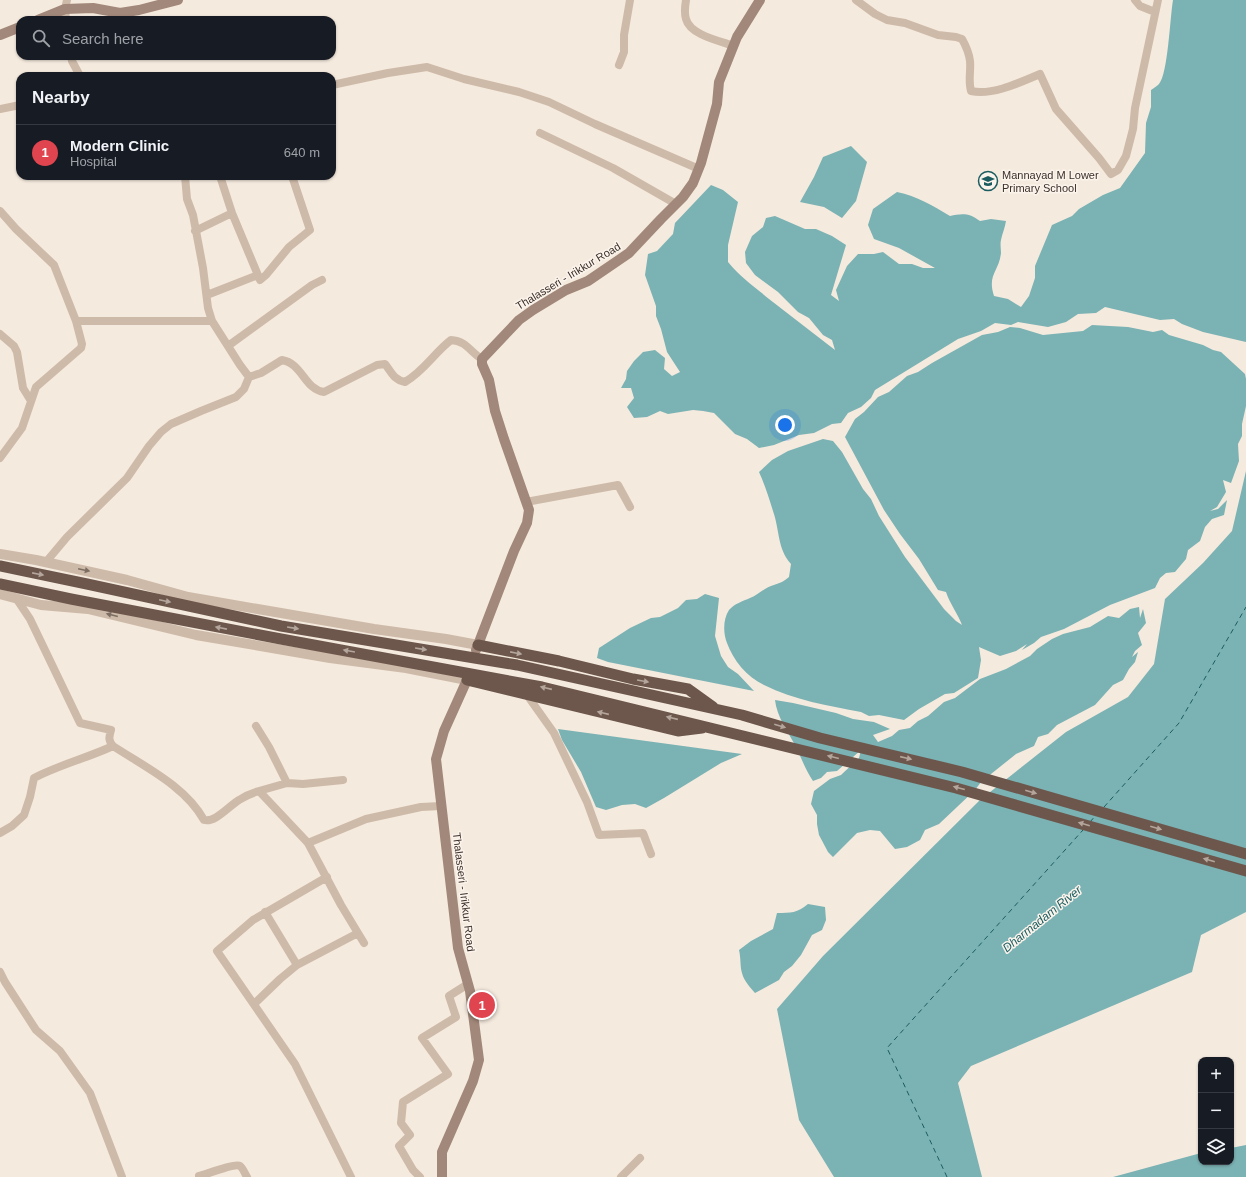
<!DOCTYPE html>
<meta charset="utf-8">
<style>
:root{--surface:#171b24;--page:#242831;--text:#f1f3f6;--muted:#9ea1a6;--line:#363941;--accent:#0f766e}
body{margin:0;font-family:Helvetica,sans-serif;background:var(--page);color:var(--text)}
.controls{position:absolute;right:12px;bottom:12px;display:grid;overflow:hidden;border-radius:8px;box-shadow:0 1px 3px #0004}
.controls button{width:36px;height:36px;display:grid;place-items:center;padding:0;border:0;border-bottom:1px solid var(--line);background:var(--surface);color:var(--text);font:20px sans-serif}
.you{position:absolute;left:785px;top:425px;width:14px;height:14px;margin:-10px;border:3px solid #fff;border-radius:50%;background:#1a73e8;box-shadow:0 0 0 6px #1a73e833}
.badge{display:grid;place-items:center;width:26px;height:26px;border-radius:50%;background:var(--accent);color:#fff;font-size:13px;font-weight:700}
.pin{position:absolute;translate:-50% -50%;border:2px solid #fff;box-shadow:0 1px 4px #0006}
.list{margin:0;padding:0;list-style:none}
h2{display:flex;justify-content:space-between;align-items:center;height:52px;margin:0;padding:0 16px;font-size:17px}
h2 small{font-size:13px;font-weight:400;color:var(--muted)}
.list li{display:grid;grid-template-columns:26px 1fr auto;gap:12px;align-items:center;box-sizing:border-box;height:56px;padding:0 16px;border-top:1px solid var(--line)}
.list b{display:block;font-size:15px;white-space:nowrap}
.list p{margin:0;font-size:13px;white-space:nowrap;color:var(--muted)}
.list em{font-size:13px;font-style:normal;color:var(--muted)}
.icon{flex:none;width:22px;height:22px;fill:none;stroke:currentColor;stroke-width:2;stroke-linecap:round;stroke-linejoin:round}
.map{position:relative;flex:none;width:1246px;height:1177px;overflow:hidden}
.search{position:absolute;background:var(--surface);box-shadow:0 1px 3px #0004;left:16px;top:16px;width:320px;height:44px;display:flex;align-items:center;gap:10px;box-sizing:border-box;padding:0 14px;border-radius:12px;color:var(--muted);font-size:15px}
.panel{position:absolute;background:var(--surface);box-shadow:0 1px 3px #0004;left:16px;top:72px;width:320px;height:108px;border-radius:12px}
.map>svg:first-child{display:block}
.water{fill:#7bb2b4}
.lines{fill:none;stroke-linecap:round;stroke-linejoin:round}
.ferry{stroke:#1b5c60;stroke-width:1;stroke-dasharray:5 4;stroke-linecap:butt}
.minor{stroke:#cebaa9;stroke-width:8}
.tertiary{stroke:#cebaa9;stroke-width:10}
.secondary{stroke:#a2887a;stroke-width:10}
.trunk{stroke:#6d574c;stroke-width:11}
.oneway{fill:#7d6e63}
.oneway2{fill:#b4a69c}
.labels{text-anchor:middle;stroke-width:3;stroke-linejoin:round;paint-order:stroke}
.poi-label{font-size:11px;fill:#3b2f29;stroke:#fbf4ec;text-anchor:start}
.street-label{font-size:11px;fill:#3b2f29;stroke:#fbf4ec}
.water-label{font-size:12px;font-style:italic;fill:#1b5c60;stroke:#fbf4ec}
</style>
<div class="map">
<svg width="1246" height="1177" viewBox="0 0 1246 1177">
<rect width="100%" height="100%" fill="#f5eade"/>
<path class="water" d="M1173,0H1246V342L1203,332L1182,324L1174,319L1160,320L1105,307L1096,313L1078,314L1066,322L1048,327L1018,322L1011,325L995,323L981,331L958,339L875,390L871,398L861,407L848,413L841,423L832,424L814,433L799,435L774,445L759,448L747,439L735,434L714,413L703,411L693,410L668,414L660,411L647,417L634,418L627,407L634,398L631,388H621L626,379L627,371L634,361L643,352L655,350L665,358L664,369L672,376L680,372L667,352L661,329L656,316V306L645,275L648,254L657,251L673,234L675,223L711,185L723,190L738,202L728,245V262C740,277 755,287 769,299C791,316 813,333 835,350L832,340L823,335L809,318L798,312L778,292L755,275L746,263L745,252L752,236L763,227L766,218L775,216L805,229H816L832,236L846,245L831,295L839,301L836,290L847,266L858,254H874L883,252L899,264H912L923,268H935L899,248L874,239L868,225L873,209L897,192C917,196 933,206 950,216C962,213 970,213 980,221L991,219L1006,221C1005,228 1002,234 1001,240C1000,244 1001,249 1001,253C999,272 987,274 994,296L1008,299L1021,307L1029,296L1035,278V266L1052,225L1072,216L1079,209L1103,195L1120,188L1145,153L1146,123L1151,107V90C1154,88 1157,86 1159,84C1168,74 1170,17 1173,0Z
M851,146L867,162L856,201L842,218L824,207L800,202L814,177L823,157Z
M1092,325L1128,327L1153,332L1162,330L1169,335L1203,345L1213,350L1221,352L1245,374L1246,379V406L1242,424V436L1238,444L1239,461L1231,483L1223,480L1226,492L1217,507L1210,511L1218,509L1227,500L1224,515L1212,519L1205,527L1200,541L1188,550L1186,559L1175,572L1166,573L1160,578L1155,588L1110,605L1064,629L1041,637L1034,643L1022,650L1027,644L1016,651L1000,656L979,647L981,660L978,678L954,693L945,694L919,709L904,720L879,715L869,716L861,712C829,706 794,700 764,685C747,677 733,660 727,643C723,633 723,619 729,610C734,604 743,601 750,598C756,596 760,592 765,589C775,583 780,585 789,577L791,564C777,548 780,531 773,511C769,498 765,485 759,472L772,460L788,451L823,439L833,441L842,452L863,489L871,499L879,516L905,557L944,609L956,621L962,625C958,614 950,604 946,592L938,590L919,559L900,534L884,510L845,437L855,419L864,412L878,397L889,392L907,376L918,372L932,363L982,335L998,332L1010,327L1020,328L1043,335L1083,331Z
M1246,471V912L1201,935L1192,972L971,1066L958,1083L982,1177H834L799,1120L777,1009L823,956L980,800L1066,732L1128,697L1154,664L1165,599L1203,563L1232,531Z
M705,594L719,598L715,636L721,656L728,667L738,674L754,691L608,662L597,658L599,648L630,628L651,618L660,617L678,608L686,600L697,599Z
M1139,607L1140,618L1143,609L1146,623L1138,633L1142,645L1135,651L1132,657L1138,652L1135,662L1129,669L1123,680L1113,685L1095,705L1057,725L1048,734L1038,737L1034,746L1016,754L981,782L975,790L939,824L925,830L920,840L907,847L895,849L880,831L870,830L857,833L833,857L828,852L819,835L817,824V815L811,804L814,791L830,779L841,775L859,758L861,750L837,771L827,772L821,778L813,781C805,769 801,757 795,745C787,730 777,717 775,700L793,703L836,713L853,719L874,722L890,729L873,735L878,742L892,736L899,730L910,728L918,721L928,716L944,702L955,698L980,679L1006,669L1030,656L1037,649L1052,639L1063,634L1090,627L1108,616L1119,618L1130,609Z
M558,729L742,754L721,763L664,798L646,808L635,804L622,805L606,810L596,807L581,772L562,740Z
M808,904L825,907L826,920L822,930L812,935L801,955L792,966L784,972L779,980L755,993C750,987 744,981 742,973C740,967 741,958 739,950L751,941L773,929L777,913C791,913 797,913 808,904Z
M1246,1145V1177H1113L1201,1153V1162H1231V1148Z"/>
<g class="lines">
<path class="ferry" d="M1104,807L1179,723L1246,607
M1090,822L1096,815
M947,1177L887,1048L1083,830"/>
<path class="minor" d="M686,0C685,6 684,13 686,19C690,35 720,41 734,46
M856,0L875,14L887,20L905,23L938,35L956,37L962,39C966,46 969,53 970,61C971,71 968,81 971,91C992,96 1021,82 1040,74L1056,109L1099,158L1111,174L1118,170L1126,156L1133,129L1135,108L1158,0
M1135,0L1140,6L1155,12
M66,20L65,9L67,0
M71,56L72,61L80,76
M619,65L624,52V35L630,0
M332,85L388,73L427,67L464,79L519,92L549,102L595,124L699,169
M0,109L20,105
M540,133L613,168L676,204
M185,176L187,199L193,215L203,268L208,308L212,321L240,365L249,377L261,373L282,360C302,363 305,390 324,392L377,365L385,364C392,373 394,380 405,382C425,370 434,353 451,340C467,341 470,352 482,359
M220,176L232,213L260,280L266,275L289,247L310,230L292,176
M0,211L16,229L54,265L76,321L82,344L81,348L36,387L22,428L0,458
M195,231L232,213
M207,295L258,275
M76,321H212
M0,334L14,346L17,352L23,388L31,401
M228,346L312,285L322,280
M526,502L618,485L630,507
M46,562L67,537L127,478L149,446L161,432L171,424L201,411L236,397L244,389L249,377
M16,598L30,619L80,723L111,730C109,737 108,740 113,746
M527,695L554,733L587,802L599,835L643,833L651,854
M256,726L269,747L287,783
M259,791L287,783L303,784L343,780
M0,833L12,826L24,815L30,797L34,778C59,765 87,758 113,746C145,767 185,786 204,820C215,823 229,806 239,800C245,796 252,793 259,791L308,843L366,819L421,807L441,806
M308,843L341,905L364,943
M327,877L253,920L217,951L295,1064L351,1177
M265,912L297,965
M0,972L5,982L36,1030L60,1051L90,1093L122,1177
M254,1004L280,979L297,965L358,933
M199,1176C207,1174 235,1163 240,1166C243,1168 245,1174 247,1177
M420,1177L413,1170L399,1146L410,1135L401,1123L403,1102L448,1074L422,1038L456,1017L449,996L468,984
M621,1177L640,1158"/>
<path class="tertiary" d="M0,554L36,560L127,580L188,597L374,629L446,639L478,645
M0,594L41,605L88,609L196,635L330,658L406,668L467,680"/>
<path class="secondary" d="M38,20L65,9L93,8L120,13L139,10L178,0
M0,35L20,27
M476,650L514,551L527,523L529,510L504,439L495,411L489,380L482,364V359L519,320L533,310L566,290L588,281L629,253L661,219L683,197L693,183L701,163L717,104L719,82L737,37L760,0
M442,1177V1152L473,1081L479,1060L470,991L458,948L436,759L444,731L467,680"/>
<path class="trunk" d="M0,566L87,584L281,626L517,665L742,715L820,738L962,772L1246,854
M0,584L71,599L281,639L542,687L956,788L1246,871
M478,645L559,661L633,679L688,689L713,707
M467,680L678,731L702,728"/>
</g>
<defs><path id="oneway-solid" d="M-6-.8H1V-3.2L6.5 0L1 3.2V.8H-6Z"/></defs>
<g class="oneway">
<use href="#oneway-solid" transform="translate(84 570) rotate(12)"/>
<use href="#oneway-solid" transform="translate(112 615) rotate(-166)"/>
</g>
<g class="oneway2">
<use href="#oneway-solid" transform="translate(38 574) rotate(11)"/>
<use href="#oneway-solid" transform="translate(165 601) rotate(12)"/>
<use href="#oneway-solid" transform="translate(221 628) rotate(-169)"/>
<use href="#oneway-solid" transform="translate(293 628) rotate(9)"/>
<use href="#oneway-solid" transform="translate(421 649) rotate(9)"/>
<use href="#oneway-solid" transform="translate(349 651) rotate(-170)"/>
<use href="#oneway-solid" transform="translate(516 653) rotate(11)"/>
<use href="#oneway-solid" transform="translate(643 681) rotate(10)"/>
<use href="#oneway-solid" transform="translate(546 688) rotate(-167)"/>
<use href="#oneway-solid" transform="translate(603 713) rotate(-167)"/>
<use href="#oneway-solid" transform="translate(672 718) rotate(-167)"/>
<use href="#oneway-solid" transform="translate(780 726) rotate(16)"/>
<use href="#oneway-solid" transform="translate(833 757) rotate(-166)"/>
<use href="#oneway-solid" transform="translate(906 758) rotate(13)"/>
<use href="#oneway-solid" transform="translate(959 788) rotate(-165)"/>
<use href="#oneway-solid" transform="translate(1031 792) rotate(16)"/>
<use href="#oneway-solid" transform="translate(1084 824) rotate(-164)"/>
<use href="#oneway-solid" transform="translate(1156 828) rotate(16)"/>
<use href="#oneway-solid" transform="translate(1209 860) rotate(-164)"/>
</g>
<defs>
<g id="school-ring" transform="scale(1)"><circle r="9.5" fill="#fbf4ec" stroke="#1b5c60" stroke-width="1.5"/><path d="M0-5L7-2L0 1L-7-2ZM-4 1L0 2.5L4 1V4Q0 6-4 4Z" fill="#1b5c60"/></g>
</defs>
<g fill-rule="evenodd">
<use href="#school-ring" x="988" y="181"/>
</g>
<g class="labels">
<g class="poi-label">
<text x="1002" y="179">Mannayad M Lower<tspan x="1002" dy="13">Primary School</tspan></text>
</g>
<g class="street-label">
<text transform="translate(568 276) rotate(-31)" y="4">Thalasseri - Irikkur Road</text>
<text transform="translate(464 892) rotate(83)" y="4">Thalasseri - Irikkur Road</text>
</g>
<g class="water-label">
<text transform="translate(1042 919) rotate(-39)" y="4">Dharmadam River</text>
</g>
</g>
</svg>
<div class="controls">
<button>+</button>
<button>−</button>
<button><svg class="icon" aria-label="layers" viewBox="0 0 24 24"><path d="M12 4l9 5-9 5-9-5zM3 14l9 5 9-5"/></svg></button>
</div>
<div class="you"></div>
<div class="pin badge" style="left:482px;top:1005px;background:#e0444e">1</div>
<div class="search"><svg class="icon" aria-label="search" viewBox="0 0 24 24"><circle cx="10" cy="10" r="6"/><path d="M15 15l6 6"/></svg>Search here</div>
<section class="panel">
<h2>Nearby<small></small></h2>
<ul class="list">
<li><span class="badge" style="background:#e0444e">1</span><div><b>Modern Clinic</b><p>Hospital</p></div><em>640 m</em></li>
</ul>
</section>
</div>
